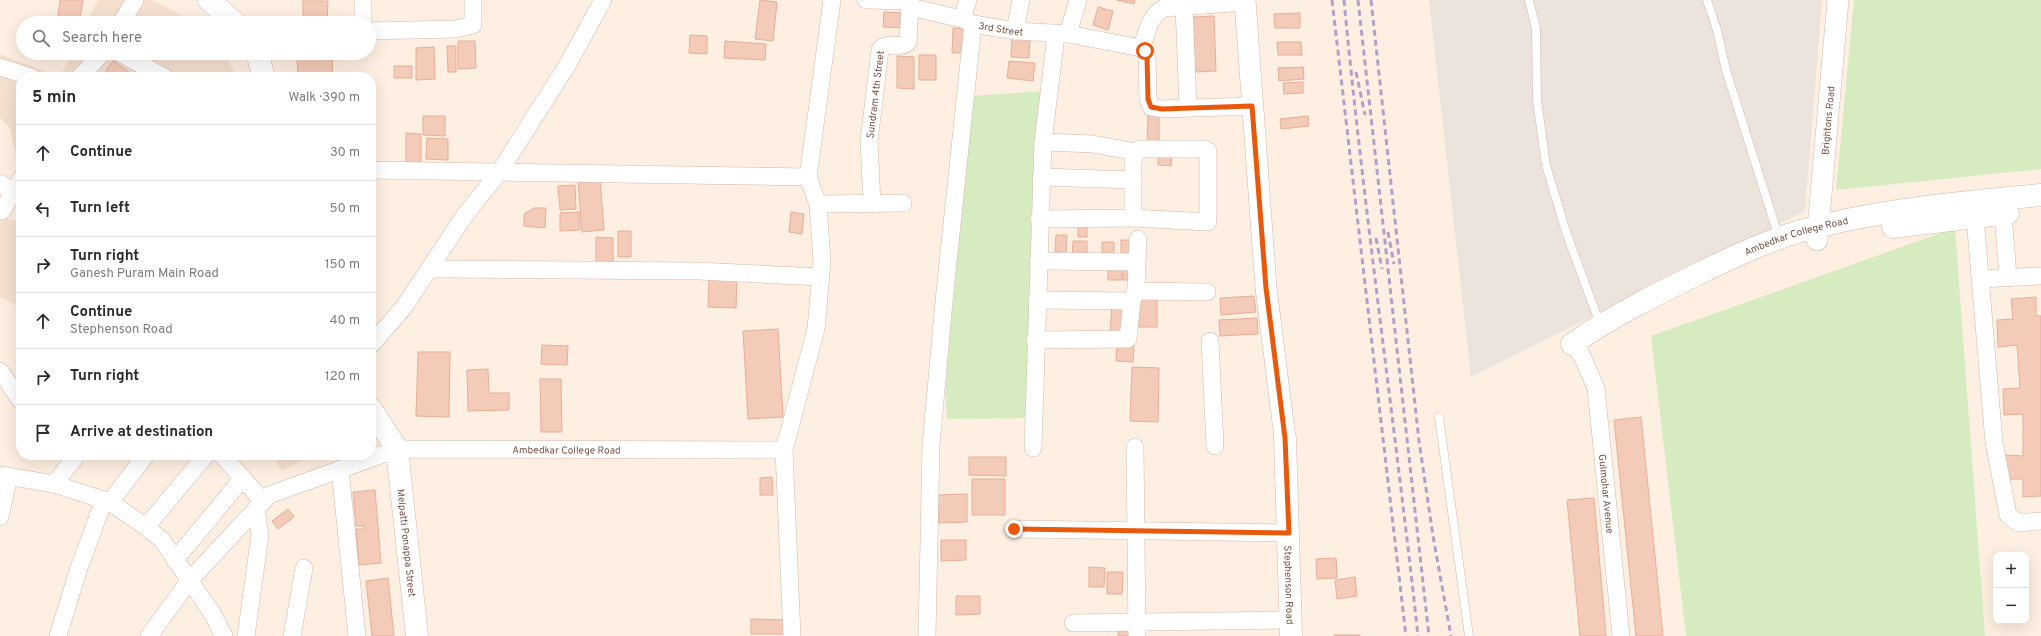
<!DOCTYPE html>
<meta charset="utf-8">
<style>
:root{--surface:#fff;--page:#f7f7f7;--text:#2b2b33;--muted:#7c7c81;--line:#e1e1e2}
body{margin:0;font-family:Overpass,sans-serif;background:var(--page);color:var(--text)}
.controls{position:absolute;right:12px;bottom:12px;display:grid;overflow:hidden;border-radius:8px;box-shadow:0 4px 16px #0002}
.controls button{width:36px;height:36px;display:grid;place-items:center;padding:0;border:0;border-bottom:1px solid var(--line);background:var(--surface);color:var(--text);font:20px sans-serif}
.stop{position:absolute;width:12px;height:12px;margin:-9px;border:3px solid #ea580c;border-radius:50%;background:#fff}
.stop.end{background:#ea580c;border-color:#fff;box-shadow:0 1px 4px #0008}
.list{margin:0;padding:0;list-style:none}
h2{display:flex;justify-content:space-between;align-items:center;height:52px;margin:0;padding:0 16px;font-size:17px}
h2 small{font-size:13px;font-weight:400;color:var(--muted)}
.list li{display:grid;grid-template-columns:26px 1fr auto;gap:12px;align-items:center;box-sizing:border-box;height:56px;padding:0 16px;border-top:1px solid var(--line)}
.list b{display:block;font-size:15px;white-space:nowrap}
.list p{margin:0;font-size:13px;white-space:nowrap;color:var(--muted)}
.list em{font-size:13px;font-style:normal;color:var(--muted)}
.icon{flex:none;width:22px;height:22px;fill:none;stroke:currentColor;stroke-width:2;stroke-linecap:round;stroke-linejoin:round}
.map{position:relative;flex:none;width:2041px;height:636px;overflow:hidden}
.search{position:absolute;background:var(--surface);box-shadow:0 4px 16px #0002;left:16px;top:16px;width:360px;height:44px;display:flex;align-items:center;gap:10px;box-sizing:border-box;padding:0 14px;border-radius:22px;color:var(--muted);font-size:15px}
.panel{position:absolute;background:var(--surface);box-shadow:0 4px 16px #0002;left:16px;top:72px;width:360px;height:388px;border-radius:16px}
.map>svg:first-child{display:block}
.residential{fill:#f5e0d0}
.industrial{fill:#ece3dd}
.green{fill:#d6ebc0}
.building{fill:#f4cab8;stroke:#e7ae98}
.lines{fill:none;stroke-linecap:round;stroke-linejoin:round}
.service-casing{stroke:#d1b8ab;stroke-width:9}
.minor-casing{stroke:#d1b8ab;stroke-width:18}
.tertiary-casing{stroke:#d1b8ab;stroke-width:22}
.secondary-casing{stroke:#d4b7a8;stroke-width:23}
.service{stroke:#fff;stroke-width:8}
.minor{stroke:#fff;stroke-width:17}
.tertiary{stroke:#fff;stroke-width:21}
.secondary{stroke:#fff;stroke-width:22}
.rail{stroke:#b1a0c7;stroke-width:3;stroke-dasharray:6 4;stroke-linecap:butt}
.route{stroke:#ea580c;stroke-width:5}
.labels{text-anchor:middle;stroke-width:3;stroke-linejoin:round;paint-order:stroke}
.street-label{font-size:10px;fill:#765347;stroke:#fff4e9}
</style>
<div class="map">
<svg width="2041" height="636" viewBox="0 0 2041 636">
<rect width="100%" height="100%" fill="#fdf0e2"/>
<path class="residential" d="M98,0H152L196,23H86Z
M72,53H225L236,77H21V180L10,128L0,118V54L60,77Z
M0,216L21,223V308L0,297Z
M273,455H312L282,471Z"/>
<path class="industrial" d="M1429,0H1822L1805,211L1471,377Z"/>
<path class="green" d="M1854,0H2041V169L1836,190Z
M1043,91L1029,418L947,419L945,388L973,96Z
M1955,228L1985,636H1686L1651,336Z"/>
<path class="building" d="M60,0H83L79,23H57Z
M760,0L777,2L773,41L755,39Z
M1117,0H1135L1134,4Z
M303,1H328L327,23H303Z
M1098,7L1113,11L1108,30L1093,25Z
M884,12L905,13V28L883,27Z
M1300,13V28H1275L1274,14Z
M1214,16L1216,71L1195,72L1192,17Z
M953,28L967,29L966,53H952Z
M690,35L707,36V54L689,53Z
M1012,37L1030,38L1029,58L1011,57Z
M458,41H475L476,68L458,69Z
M725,41L766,44L765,60L724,58Z
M1277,42H1301L1302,55H1278Z
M447,46H456V72H448Z
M434,47L435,79L416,80V48Z
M332,55L333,77H298L297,58Z
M919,55H936V80H919Z
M897,56L914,57V89L897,88Z
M113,61L136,77H102Z
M1009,61L1035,63L1033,81L1007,78Z
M394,66H412V78H394Z
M1303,67L1304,79L1279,81L1278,68Z
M1303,82V93L1284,94L1283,83Z
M1148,114H1159V148L1147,147Z
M423,116H445V136L423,135Z
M1308,116L1309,126L1281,129L1280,119Z
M406,133L421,134V165L406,164Z
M427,138L448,139V160L426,159Z
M1158,152L1172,153L1171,166L1158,165Z
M600,179L604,230L582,232L578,181Z
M575,185L576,209L560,210L558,186Z
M534,208H546L545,228L524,226V214Z
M579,212L580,230L560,231V213Z
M791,212L804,214L802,234L789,232Z
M1078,223H1087V237H1078Z
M618,231H631V257H618Z
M1056,235H1067L1066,253L1055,252Z
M596,237L613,238V266L596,265Z
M1121,240H1136V257H1121Z
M1073,241H1087V259L1072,258Z
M1102,242H1114V257H1102Z
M1108,264H1122V280H1108Z
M1123,264H1134V280H1123Z
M709,278H737L736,308L708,307Z
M1138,295H1157V327H1139Z
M1254,296L1256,312L1221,315L1220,298Z
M2036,297V316H2041V496L2023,497V479H2006L2005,455L2023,456V414L2004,415L2003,389L2020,388L2017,345L1998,347L1997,320L2013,319L2011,299Z
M1112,303L1129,304L1127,336L1110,335Z
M1257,318L1258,334L1220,336L1219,320Z
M778,329L783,417L748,419L743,331Z
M1117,344L1134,345L1133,362L1116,361Z
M542,345L568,346L567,365L541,364Z
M418,352H450L449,417L416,416Z
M1132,367L1159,368L1158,422L1130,421Z
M488,369L489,393H509V410L468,411L467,370Z
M540,379H561L562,432H541Z
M1641,417L1663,636H1636L1614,420Z
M969,457H1006V476L969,475Z
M772,477L773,495H760V478Z
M972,479H1005V515H972Z
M375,490L381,563L359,565L356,529H364V526H356L353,492Z
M967,494V522L939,523L938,495Z
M1594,498L1606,636H1580L1567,500Z
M288,509L294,517L278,529L272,521Z
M941,540H966V560L941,561Z
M1336,558L1337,578L1317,579L1316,559Z
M1089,567L1105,568L1104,587H1089Z
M1107,572H1123L1122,594H1107Z
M1355,577L1357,596L1337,599L1335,580Z
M388,578L394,636H372L366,581Z
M956,596H980V614L956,615Z
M751,619L791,620V634H751Z
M1118,628H1129V636H1118Z
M1334,635H1360V636H1334Z"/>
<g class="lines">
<g class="service-casing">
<path id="service" d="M1529,0L1536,29L1537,100L1546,165L1566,232L1600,324
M1707,0L1717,30L1726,70L1779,238
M1439,417L1469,636"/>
</g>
<g class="minor-casing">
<g id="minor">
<path d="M363,0V23"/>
<path id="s1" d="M866,0L906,1L910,7L962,19L973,24L1015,31L1068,34L1141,48"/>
<path d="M1184,5L1188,108"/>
<path d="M962,19L968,0"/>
<path d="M121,23L135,0"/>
<path d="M369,31L455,29L473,25V0"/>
<path d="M1015,31L1021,0"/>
<path d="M1068,34L1078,0"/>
<path d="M1141,48L1145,51L1147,57L1148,99L1151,107L1162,109L1252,106"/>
<path d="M1141,48C1147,34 1149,15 1164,8L1245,2"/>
<path d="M120,53L164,77"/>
<path d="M0,67L31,77"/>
<path d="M80,77L102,53"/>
<path d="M1043,142L1093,144L1136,152"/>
<path d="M1139,149H1204L1208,151V222L1133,218V160L1136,152Z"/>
<path d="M371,170L808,177"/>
<path d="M1041,177L1133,180"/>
<path d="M0,183L21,198"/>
<path d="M818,204L903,203"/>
<path id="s2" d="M872,204L869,141L880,50C886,40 902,50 908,42L910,7"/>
<path d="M2,211L21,179"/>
<path d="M2003,214L2008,277"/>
<path d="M1975,218L1994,442L2008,515L2018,523L2041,521"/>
<path d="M1039,219L1133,218"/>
<path d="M1138,239L1136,288L1138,291L1207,292"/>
<path d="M1038,261L1136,262"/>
<path d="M429,269L698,271L820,277"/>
<path d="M1981,279L2041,276"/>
<path d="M1037,300L1132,301"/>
<path d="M1035,340L1128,339L1132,301L1136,289"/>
<path d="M1210,341L1215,446"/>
<path id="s3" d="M1572,344L1581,354L1596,388L1621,636"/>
<path d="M371,345L404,307L465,215L500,171L568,64L603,0"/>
<path d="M0,371L21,401"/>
<path d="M1135,447L1137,636"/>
<path d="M1033,448L1043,142L1055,44L1052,33"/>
<path d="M222,455L263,501"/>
<path d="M340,469L357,636"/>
<path d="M0,475L54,484L110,502L146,527L162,540L212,613L224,636"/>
<path d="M54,484L77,455"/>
<path d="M110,502L146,455"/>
<path d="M0,517L9,476"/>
<path d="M146,527L206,455"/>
<path d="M1014,529L1289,533"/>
<path d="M175,560L243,478"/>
<path d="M1073,623L1291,620"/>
<path d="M58,636L78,571L104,500"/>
<path id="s4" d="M149,636L189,581L269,495L397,449L784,450"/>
<path d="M246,636L260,535L256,509"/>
<path d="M292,636L304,568"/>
<path d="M792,636L784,450L816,329L822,261L818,204L808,177L832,0"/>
<path d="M927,636L931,445L945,291L973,24"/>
</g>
</g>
<g class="tertiary-casing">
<g id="tertiary">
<path d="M1245,0L1266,288L1285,438"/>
<path id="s5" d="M1817,240L1838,0"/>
</g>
</g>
<g class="secondary-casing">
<g id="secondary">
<path d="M209,0L235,23"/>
<path d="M257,53L264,77"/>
<path d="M1893,227L2008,213"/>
<path id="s6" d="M1572,344C1614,315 1659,293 1704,271C1741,253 1780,235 1820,226C1892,208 1967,202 2041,195"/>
<path id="s7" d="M371,409L397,449L417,636"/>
<path id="s8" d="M1285,438L1291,636"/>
</g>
</g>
<use href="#service" class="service"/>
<use href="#minor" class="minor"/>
<use href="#tertiary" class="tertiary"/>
<use href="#secondary" class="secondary"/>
<path class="rail" d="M1332,0L1406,636
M1344,0C1364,212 1395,424 1418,636
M1358,0L1429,636
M1371,0L1419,441L1433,536L1451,636
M1356,72L1365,115
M1388,232L1394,264
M1376,238L1382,269"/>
</g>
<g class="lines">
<path class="route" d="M1014,529L1289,533L1285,438L1266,288L1252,106L1162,109L1151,107L1148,99L1147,57L1145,51"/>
</g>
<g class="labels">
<g class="street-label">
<text dy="4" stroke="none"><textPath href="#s1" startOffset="141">3rd Street</textPath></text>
<text dy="4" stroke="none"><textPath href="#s2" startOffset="110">Sundram 4th Street</textPath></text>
<text dy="4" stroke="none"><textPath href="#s5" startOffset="120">Brightons Road</textPath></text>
<text dy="4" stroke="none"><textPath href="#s6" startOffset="250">Ambedkar College Road</textPath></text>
<text dy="4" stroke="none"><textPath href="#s4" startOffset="491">Ambedkar College Road</textPath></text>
<text dy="4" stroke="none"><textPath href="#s3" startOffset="157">Gulmohar Avenue</textPath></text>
<text dy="4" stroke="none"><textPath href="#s7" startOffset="142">Melpatti Ponappa Street</textPath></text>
<text dy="4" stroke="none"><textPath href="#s8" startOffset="147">Stephenson Road</textPath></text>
</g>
</g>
</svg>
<div class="controls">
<button>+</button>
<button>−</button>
</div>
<div class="stop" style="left:1145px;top:51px"></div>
<div class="stop end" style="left:1014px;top:529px"></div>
<div class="search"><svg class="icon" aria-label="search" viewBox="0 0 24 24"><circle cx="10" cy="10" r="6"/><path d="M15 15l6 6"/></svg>Search here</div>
<section class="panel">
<h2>5 min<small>Walk · 390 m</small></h2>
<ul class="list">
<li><svg class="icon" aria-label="ahead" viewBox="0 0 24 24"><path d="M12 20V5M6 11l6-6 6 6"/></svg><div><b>Continue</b></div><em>30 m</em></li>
<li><svg class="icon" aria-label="left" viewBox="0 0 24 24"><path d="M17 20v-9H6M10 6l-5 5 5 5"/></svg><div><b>Turn left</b></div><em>50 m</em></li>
<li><svg class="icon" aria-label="right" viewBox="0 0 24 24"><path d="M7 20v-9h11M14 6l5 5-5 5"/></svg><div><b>Turn right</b><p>Ganesh Puram Main Road</p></div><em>150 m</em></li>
<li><svg class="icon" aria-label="ahead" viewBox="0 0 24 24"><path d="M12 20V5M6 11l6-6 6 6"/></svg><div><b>Continue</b><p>Stephenson Road</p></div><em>40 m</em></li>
<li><svg class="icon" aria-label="right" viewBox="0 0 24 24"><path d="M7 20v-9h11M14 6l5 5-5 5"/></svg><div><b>Turn right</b></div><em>120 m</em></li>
<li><svg class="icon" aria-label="arrive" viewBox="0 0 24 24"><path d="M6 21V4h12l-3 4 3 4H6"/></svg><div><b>Arrive at destination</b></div></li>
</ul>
</section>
</div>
